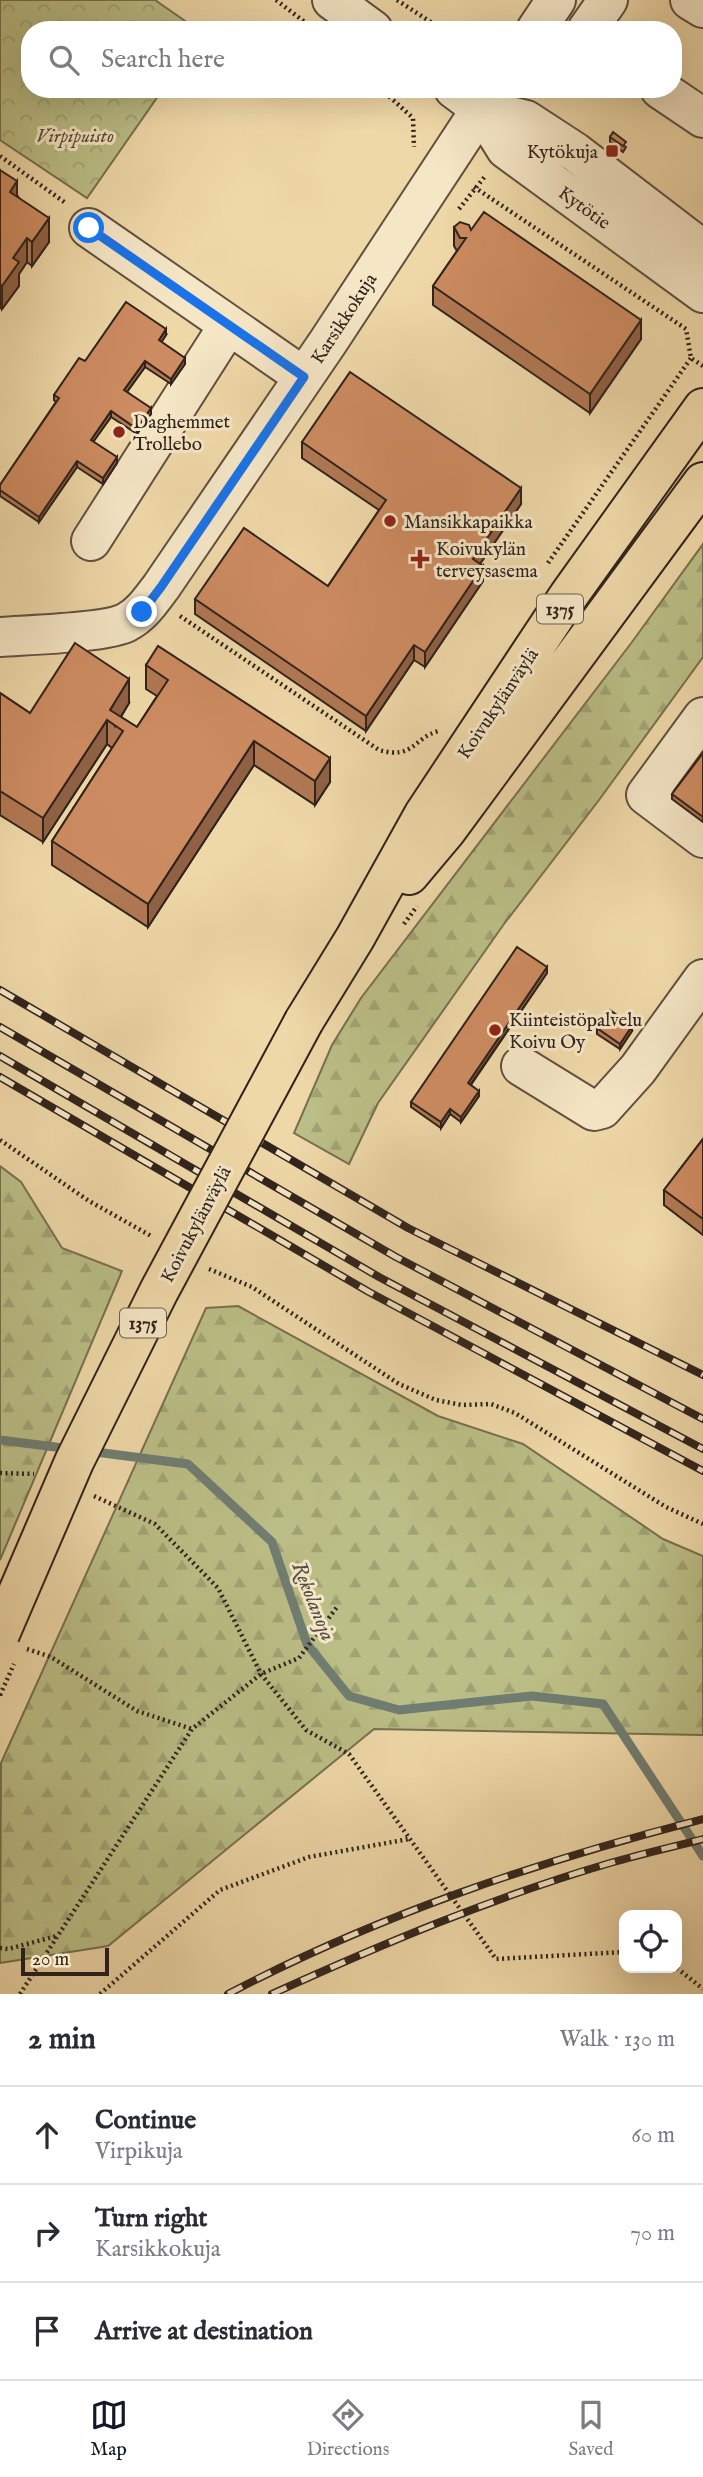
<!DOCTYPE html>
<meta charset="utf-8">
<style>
:root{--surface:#fff;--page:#f7f7f7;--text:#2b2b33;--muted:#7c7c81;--line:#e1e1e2;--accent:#111827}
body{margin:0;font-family:"IM FELL English",serif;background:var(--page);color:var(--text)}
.controls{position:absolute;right:21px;bottom:21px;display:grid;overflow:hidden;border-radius:14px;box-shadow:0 7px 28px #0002}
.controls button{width:63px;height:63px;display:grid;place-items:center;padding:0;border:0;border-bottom:2px solid var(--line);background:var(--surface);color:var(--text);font:35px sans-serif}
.scale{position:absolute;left:21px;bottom:18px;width:88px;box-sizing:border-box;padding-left:7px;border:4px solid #30231c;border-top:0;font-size:19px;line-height:24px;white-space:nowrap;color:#30231c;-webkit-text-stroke:5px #f5e6c6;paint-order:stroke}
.stop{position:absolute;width:21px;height:21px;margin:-16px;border:5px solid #1a73e8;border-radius:50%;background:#fff}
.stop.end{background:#1a73e8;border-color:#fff;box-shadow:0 2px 7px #0008}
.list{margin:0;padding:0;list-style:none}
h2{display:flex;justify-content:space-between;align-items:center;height:91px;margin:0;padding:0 28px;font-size:30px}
h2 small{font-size:23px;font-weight:400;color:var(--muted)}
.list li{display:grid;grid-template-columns:46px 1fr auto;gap:21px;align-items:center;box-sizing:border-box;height:98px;padding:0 28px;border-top:2px solid var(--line)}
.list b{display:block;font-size:26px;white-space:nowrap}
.list p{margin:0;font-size:23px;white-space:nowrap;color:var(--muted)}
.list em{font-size:23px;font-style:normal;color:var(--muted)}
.icon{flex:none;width:38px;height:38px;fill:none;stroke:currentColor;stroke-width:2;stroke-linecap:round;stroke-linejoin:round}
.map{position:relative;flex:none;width:703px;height:1994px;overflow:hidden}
.search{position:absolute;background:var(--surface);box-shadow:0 7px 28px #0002;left:21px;right:21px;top:21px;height:77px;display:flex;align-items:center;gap:18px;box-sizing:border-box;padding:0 24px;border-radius:28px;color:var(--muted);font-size:26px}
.sheet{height:385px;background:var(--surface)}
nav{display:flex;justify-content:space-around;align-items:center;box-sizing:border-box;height:98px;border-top:2px solid var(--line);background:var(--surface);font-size:19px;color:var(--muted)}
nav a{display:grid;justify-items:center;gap:4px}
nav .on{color:var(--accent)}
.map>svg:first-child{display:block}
.forest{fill:url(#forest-firs);stroke:#767051;stroke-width:2}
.park{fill:url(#park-crowns);stroke:#767051;stroke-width:2}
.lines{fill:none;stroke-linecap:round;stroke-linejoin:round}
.stream{stroke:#707d72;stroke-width:9}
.minor-casing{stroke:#60503f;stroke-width:42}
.major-casing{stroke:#30231c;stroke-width:42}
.path{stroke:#30231c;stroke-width:4.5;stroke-dasharray:2 3.5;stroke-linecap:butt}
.minor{stroke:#f5e6c6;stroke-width:38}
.major{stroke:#efd8a8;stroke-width:38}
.rail-casing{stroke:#30231c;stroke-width:8}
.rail{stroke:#f5e6c6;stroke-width:5;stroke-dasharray:16;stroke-linecap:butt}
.major-bridge-casing{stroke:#30231c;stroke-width:42;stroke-linecap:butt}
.path-bridge{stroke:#30231c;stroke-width:4.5;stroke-dasharray:2 3.5;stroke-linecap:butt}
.major-bridge{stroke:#efd8a8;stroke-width:38}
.wall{fill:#b07853;stroke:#30231c;stroke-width:2}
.shaded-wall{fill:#906144;stroke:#30231c;stroke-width:2}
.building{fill:#cd8b61;stroke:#30231c;stroke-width:2}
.route{stroke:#1a73e8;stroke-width:9}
.poi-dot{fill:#8f2418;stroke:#f5e6c6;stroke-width:2.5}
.labels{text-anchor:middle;stroke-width:6;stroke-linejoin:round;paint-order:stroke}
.shield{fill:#f5e6c6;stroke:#6b5e4f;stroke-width:2}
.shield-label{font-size:18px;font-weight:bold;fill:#30231c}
.park-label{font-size:19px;font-style:italic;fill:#534a36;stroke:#f5e6c6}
.poi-label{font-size:19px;fill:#30231c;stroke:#f5e6c6;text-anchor:start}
.street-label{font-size:19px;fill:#30231c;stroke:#f5e6c6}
.water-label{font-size:21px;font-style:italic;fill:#505047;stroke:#f5e6c6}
</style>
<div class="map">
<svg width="703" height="1994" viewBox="0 0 703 1994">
<defs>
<pattern id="forest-firs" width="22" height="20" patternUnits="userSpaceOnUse" patternTransform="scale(1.75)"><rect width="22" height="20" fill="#bbbe86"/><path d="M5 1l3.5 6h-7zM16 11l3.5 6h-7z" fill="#a1a373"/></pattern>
<pattern id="park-crowns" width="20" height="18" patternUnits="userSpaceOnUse" patternTransform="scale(1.75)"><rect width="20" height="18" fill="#bbbe86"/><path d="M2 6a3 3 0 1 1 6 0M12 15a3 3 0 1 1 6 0" fill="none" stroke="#a1a373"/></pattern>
</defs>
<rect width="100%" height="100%" fill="#efd8a8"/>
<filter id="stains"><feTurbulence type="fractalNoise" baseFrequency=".00286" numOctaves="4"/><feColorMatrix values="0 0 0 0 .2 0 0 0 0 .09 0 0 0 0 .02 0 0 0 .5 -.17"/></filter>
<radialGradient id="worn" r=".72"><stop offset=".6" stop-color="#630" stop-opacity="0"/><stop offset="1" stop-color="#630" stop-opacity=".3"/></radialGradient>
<path class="forest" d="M703,544V657L599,800L504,924L378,1103L349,1164L294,1133L332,1045L361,998L632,642Z
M0,1166L21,1182L62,1248L122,1271L0,1560Z
M238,1306L438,1416L523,1444L663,1539L703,1556V1735L374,1729L108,1946L0,1963L1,1763L206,1308Z"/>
<path class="park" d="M0,0H155L198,30H30V89H163L87,198L0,140Z"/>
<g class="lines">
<path class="stream" d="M0,1440L71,1449
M88,1451L188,1464L272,1542L307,1644L349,1696L399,1710L532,1696L603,1704L703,1856"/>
<g class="minor-casing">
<path id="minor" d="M332,0L373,30
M690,0L703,8
M536,30L556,0
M587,30L608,0
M454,89L481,109L506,149L703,293
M660,89L703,118
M481,109L526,120L575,152L703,250
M89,228L304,377
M91,541L228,326
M0,637C26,635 108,633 127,622C142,614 151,600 161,587L328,342L494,89
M703,717L646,795L703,838
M521,1066L594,1111L602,1109L638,1069L703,979"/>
</g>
<g class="major-casing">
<path id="major" d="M409,875L446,831L703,482
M304,1021L355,938L424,814L569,595L703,408"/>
</g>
<path class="path" d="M276,0L306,23
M397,0L443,30
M381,89L413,118L414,147
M0,156L67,204
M474,187L686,329L691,358L703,366
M459,209L486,175
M548,563L691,358
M180,616L379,750C414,760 414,737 439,731
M404,924L417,906
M0,1140L89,1201L153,1237
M209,1269L252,1287L399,1384L436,1400L462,1405L491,1404L515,1413L666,1507L703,1524
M0,1473L34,1474
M94,1496L155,1524L218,1588L261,1674L306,1730L349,1754L496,1959L624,1952
M27,1649L51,1657L137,1711L192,1729
M0,1696V1695
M0,1948L8,1949L57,1936
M677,1968L703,1989
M20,1994L192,1729L261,1674L299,1658L337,1607
M100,1994L220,1890L309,1857L409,1839"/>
<use href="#minor" class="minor"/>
<use href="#major" class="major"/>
<g class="rail-casing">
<path id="rail" d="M0,990L408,1228L703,1375
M0,1027L396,1257L703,1419
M0,1056L379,1277L703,1449
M0,1077L369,1292L703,1471
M228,1994C378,1915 539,1861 703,1819
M272,1994C382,1944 494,1897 610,1863C641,1854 672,1847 703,1839"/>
</g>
<use href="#rail" class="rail"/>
<g class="major-bridge-casing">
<path id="major-bridge" d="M0,1634L74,1462L159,1291L304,1021"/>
</g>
<path class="path-bridge" d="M0,1695L14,1664"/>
<use href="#major-bridge" class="major-bridge"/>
</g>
<path class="wall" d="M610,137L626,147L623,152L610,142Z
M0,170L49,242L32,266L27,262L19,274V286L2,309L0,308Z
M454,227L471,230L641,339L590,413L433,305V286L457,251L454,246Z
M166,335L161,342L185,364L171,384L145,367L127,392L151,414L137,434L111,417L93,442L117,463L103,484L77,467L39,522L0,496V485L56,402L54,400V395L85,361Z
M302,442L521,504L480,564L483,581L425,667L414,660L366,731L195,614V599L328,586L379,510L302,458Z
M146,665L330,782L315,805L254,765L148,927L52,865V841L112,748L107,744L43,842L0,815V693L30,713L129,703L121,717L137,727L157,696L146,689Z
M703,753V822L672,799V794Z
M547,973L471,1085L479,1096L461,1122L450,1114L441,1128L411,1107V1102Z
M597,1028L632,1031L620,1049L597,1034Z
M703,1139V1235L664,1205V1190Z"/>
<path class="shaded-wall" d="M17,181V205L10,192Z
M49,218V242L32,266V242Z
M27,238V262L19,274V286L2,309V286L13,258Z
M641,320V339L590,413V394Z
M166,329V335L159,346V340Z
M185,358V364L171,384V379Z
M145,361V367L124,396V390Z
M151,408V414L137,434V429Z
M111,411V417L91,445V440Z
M117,457V463L103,484V478Z
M77,461V467L39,522V517Z
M521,488V504L473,574V559Z
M483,566V581L425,667V652Z
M414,645V660L366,731V716Z
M129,679V703L115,726L110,710Z
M107,720V744L43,842V818Z
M254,741V765L148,927V904Z
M330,758V782L315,805V781Z
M547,967V973L468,1088V1083Z
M632,1026V1031L620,1049V1044Z
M479,1091V1096L461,1122V1117Z
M450,1109V1114L441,1128V1122Z"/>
<path class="building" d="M613,132L626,142L623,146L610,137Z
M0,170L17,181L10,192L49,218L32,242L27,238L13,258L19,262L2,286L0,284Z
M484,212L641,320L590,394L433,286L466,238H460L454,227L460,222L469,225L471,230Z
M126,302L166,329L159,340L185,358L171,379L145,361L124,390L151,408L137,429L111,411L91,440L117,457L103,478L77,461L39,517L0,490V485L59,398L54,395L79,358L85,361Z
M350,372L521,488L473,559L483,566L425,652L414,645L366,716L195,599L244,528L328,586L386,500L302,442Z
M75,643L129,679L110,710L137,727L168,680L146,665L158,646L330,758L315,781L254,741L148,904L52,841L123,731L107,720L43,818L0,791V693L30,713Z
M703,753V817L672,794Z
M517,947L547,967L468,1083L479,1091L461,1117L450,1109L441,1122L411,1102Z
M610,1010L632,1026L620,1044L597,1028Z
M703,1139V1219L664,1190Z"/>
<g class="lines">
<path class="route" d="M89,228L304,377L161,587L142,612"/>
</g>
<g class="poi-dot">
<rect x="605" y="144" width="14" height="14" rx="3.5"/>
<circle cx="119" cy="432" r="7"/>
<circle cx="390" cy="521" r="7"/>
<path d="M416.5 548.5h7v7h7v7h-7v7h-7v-7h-7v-7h7z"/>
<circle cx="495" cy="1030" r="7"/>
</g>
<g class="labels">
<g class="shield">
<rect x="537" y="594.5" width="46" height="29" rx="5"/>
<rect x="120" y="1308.5" width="46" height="29" rx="5"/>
</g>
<g class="shield-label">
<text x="560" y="615">1375</text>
<text x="143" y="1329">1375</text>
</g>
<g class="park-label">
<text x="75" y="142">Virpipuisto</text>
</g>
<g class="poi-label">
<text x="598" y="158" text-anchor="end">Kytökuja</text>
<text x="133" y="428">Daghemmet<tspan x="133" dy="22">Trollebo</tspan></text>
<text x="404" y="528">Mansikkapaikka</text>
<text x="436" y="555">Koivukylän<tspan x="436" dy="22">terveysasema</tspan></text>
<text x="509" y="1026">Kiinteistöpalvelu<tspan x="509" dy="22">Koivu Oy</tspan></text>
</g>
<g class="street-label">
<text transform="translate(585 207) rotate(36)" y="7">Kytötie</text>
<text transform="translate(343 318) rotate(-57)" y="7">Karsikkokuja</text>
<text transform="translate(497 703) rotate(-56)" y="7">Koivukylänväylä</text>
<text transform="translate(195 1224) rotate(-62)" y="7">Koivukylänväylä</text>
</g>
<g class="water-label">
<text transform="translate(314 1601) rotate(68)" y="7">Rekolanoja</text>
</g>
</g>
<rect width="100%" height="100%" filter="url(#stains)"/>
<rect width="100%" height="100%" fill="url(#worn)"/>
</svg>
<div class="controls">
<button><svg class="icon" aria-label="locate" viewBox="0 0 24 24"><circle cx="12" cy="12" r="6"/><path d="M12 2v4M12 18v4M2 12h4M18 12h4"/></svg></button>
</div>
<div class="scale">20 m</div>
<div class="stop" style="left:89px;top:228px"></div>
<div class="stop end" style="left:142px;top:612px"></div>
<div class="search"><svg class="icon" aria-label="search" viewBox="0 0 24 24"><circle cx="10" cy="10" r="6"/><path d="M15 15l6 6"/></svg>Search here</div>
</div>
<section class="sheet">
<h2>2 min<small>Walk · 130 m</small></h2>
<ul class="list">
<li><svg class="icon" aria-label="ahead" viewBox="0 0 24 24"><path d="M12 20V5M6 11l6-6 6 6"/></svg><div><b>Continue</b><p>Virpikuja</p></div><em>60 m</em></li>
<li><svg class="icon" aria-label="right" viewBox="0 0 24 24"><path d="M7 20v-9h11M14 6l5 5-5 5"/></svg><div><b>Turn right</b><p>Karsikkokuja</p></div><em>70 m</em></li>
<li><svg class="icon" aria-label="arrive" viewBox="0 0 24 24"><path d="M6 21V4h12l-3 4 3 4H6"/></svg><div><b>Arrive at destination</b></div></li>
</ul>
</section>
<nav>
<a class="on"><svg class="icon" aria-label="map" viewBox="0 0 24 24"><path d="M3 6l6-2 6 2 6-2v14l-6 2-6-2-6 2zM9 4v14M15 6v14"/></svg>Map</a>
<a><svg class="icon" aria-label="directions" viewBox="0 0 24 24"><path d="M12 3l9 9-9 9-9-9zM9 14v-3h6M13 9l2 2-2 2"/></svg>Directions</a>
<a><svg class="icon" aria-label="saved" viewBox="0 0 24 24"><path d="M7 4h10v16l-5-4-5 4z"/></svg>Saved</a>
</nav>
